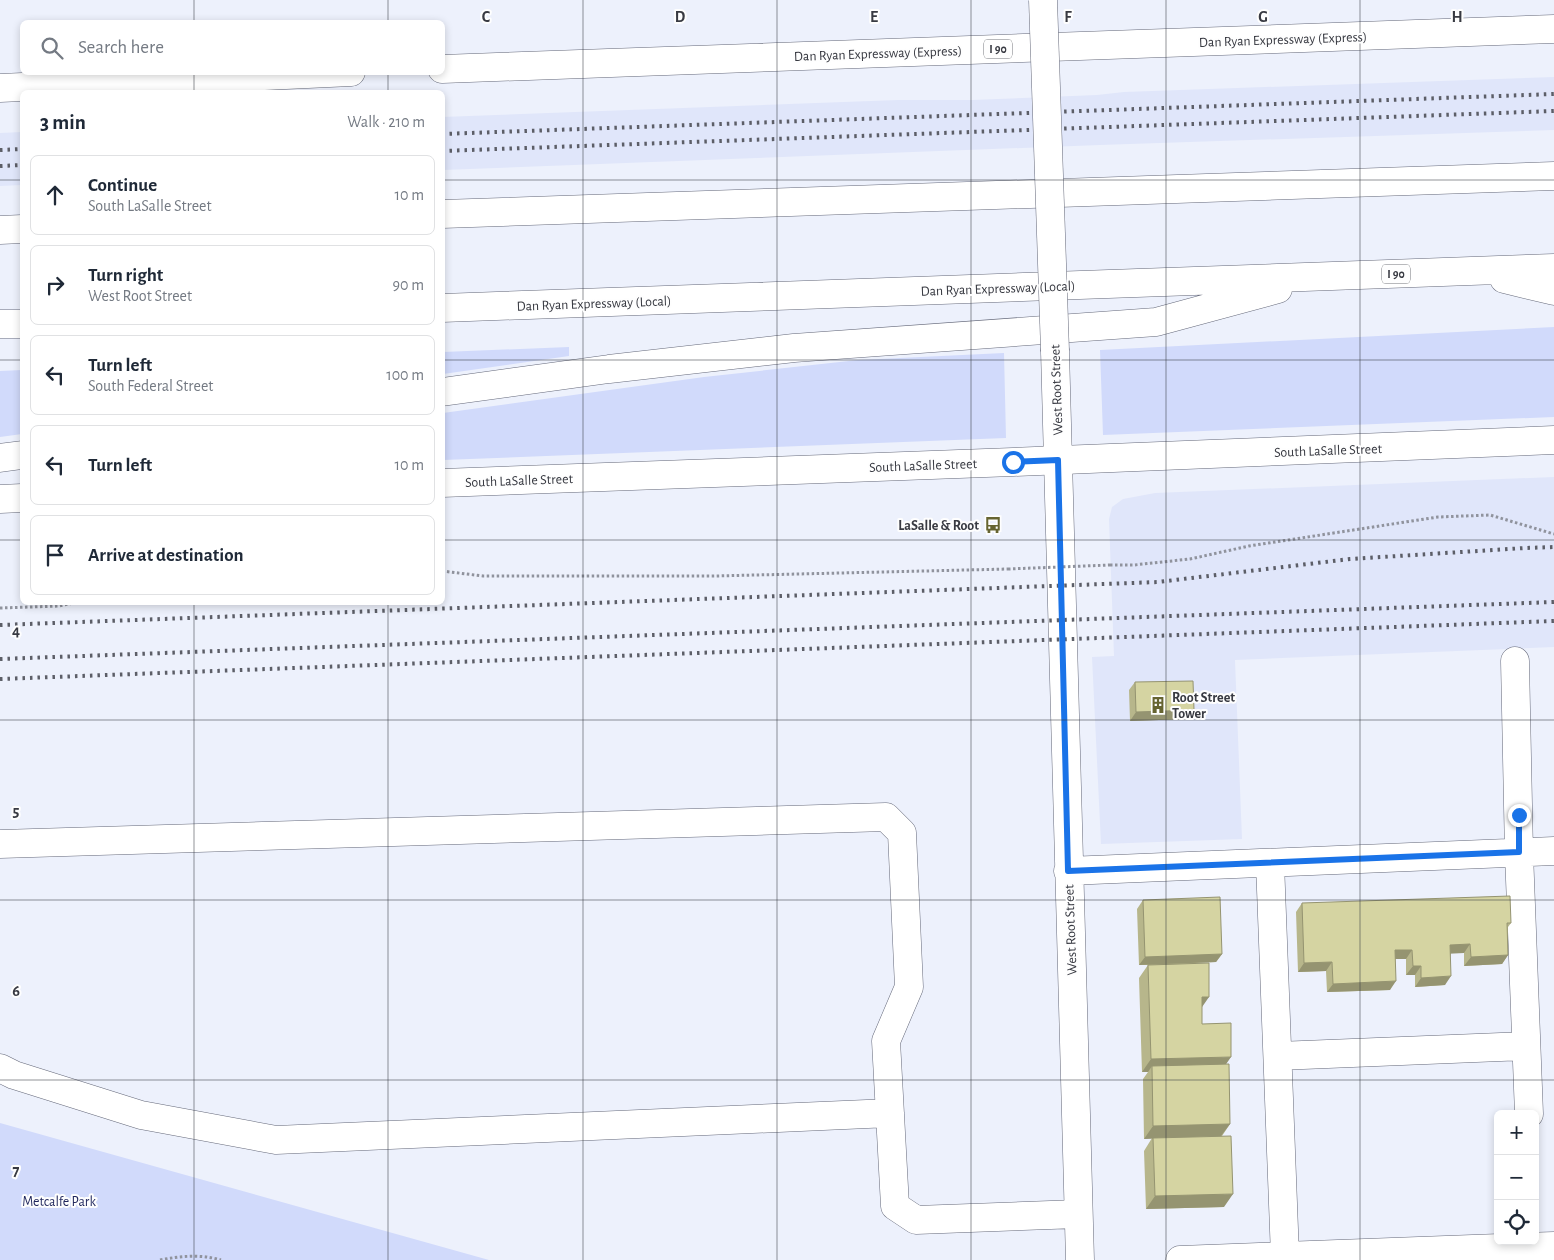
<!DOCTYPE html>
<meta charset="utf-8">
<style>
:root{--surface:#fff;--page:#f6f6f7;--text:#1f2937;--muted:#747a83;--line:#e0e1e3}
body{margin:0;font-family:"Alegreya Sans",sans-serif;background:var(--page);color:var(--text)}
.controls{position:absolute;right:15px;bottom:15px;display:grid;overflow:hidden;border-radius:8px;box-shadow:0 2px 8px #0003}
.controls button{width:45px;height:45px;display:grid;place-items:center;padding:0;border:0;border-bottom:1px solid var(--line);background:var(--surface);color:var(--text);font:25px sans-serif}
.stop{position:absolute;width:15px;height:15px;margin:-11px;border:4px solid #1a73e8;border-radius:50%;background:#fff}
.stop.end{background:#1a73e8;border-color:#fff;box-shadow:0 1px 5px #0008}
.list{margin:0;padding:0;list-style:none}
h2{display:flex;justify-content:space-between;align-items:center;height:65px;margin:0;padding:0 20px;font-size:21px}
h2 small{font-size:16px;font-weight:400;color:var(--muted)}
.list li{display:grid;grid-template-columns:32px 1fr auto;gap:15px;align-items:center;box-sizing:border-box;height:80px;margin:0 10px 10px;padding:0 10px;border:1px solid var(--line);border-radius:8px}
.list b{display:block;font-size:19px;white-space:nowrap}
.list p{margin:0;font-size:16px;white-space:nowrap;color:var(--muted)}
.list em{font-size:16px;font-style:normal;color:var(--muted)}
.icon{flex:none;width:28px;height:28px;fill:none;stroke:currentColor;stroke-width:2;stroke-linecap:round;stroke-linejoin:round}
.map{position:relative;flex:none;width:1554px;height:1260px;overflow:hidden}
.search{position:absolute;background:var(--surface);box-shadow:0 2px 8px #0003;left:20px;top:20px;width:425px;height:55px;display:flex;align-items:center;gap:12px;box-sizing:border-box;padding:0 18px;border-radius:8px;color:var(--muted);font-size:19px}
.panel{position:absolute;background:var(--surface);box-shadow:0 2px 8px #0003;left:20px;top:90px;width:425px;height:515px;border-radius:8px}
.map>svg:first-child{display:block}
.built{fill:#e0e6fa}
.green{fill:#d1dafb}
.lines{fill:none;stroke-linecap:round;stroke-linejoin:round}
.minor-casing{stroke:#65697a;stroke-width:29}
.major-casing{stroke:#65697a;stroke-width:29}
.highway-casing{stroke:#65697a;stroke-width:29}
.path{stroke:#90939d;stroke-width:3;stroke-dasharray:2.5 2.5;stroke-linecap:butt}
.minor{stroke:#fff;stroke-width:28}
.major{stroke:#fff;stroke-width:28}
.highway{stroke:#fff;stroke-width:28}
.rail{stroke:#5c5e67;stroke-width:4;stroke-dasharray:2.5 5;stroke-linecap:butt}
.minor-bridge-casing{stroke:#65697a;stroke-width:29;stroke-linecap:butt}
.path-bridge{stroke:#90939d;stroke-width:3;stroke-dasharray:2.5 2.5;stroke-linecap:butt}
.minor-bridge{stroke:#fff;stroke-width:28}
.wall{fill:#b7b68b}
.shaded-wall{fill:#959471}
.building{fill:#d5d4a2;stroke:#959471}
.route{stroke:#1a73e8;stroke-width:6}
.grid{fill:none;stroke:#383a42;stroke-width:1;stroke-opacity:0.55}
.labels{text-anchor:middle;stroke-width:4;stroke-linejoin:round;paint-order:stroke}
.shield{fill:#fefefe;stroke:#73757a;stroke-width:1}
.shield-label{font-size:12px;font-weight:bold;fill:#383a42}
.street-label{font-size:14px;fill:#383a42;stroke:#fefefe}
.poi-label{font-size:14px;font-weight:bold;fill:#383a42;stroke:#fefefe;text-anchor:end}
.park-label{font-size:14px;fill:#1f265c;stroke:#fefefe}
.grid-label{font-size:16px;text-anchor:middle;font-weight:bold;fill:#383a42;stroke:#fefefe;stroke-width:4;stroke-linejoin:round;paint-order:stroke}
</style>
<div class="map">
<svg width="1554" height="1260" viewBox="0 0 1554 1260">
<rect width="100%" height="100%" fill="#edf1fc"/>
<path class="built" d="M1554,77V130L1100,145L443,170L442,117L898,100H972L1097,95L1124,92Z
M22,132V185L0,186V133Z
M1554,477V647L1235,660L1242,839L1101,844L1092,657L1114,656L1109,519L1112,507L1123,499L1155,493Z"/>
<path class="green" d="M1554,327V417L1103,435L1100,350Z
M569,347V356L443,374V352Z
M1004,353L1006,438L443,460V413L704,377L858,360Z
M22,370V434L0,437V371Z
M0,1123L489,1260H0Z"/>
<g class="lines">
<g class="minor-casing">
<path id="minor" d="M1055,351L1080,1260
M1515,661L1519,853L1529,1114
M0,844L886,817L902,833L909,987L886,1041L895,1206L916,1220L1078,1214
M1270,863L1285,1256
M1068,871L1554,851
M1278,1056L1526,1046
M0,1068L14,1075L141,1115L276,1140L890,1113
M1180,1260L1554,1246"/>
</g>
<g class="major-casing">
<path id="major" d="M442,483L1013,462L1554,440
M0,499L22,498"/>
</g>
<g class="highway-casing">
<path id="highway" d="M442,69L1554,29
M0,88L351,72
M442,214L1554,176
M0,230L22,229
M1504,279L1554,291
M442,308L1554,268
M0,324H22
M442,392L609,369L794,348L1156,322L1278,289
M0,458L22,455"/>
</g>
<path class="path" d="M1110,565H1134L1190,559L1249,546L1438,517L1490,515L1554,534
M442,571L483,576H714L1008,569
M0,608L59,606L78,602
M160,1260C181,1256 200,1254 221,1260"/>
<use href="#minor" class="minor"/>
<use href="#major" class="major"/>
<use href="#highway" class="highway"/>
<path class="rail" d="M442,134L1554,94
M0,150L22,149
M442,151L1554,111
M0,166L22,165
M0,625L1158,582L1350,559L1525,548L1554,547
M0,659L1554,602
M0,679L1554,621"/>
<g class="minor-bridge-casing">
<path id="minor-bridge" d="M1043,0L1055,351"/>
</g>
<path class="path-bridge" d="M1008,569L1110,565"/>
<use href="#minor-bridge" class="minor-bridge"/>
</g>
<path class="wall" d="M1135,682L1188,719L1130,721L1129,690Z
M1143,900L1222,954L1216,962L1196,963L1202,1007V1024L1226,1064L1230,1124L1222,1136L1224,1207L1146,1209L1144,1151L1152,1138L1144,1139L1143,1079L1148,1072H1142L1139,978L1148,965H1139L1137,909Z
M1302,903L1511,923L1508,927V955L1502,964L1464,966V953H1451L1445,985L1415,987V975H1406V959H1395L1390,990L1327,992L1326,971L1298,972L1296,912Z"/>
<path class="shaded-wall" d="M1194,710L1188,719L1130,721L1136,712Z
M1470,944L1464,953L1444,954L1450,945Z
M1395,950H1412L1406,959H1389Z
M1222,954L1216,962L1139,965L1145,957Z
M1508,955L1502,964L1464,966L1471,957Z
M1332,962L1326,971L1298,972L1304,963Z
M1413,966H1421L1415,975H1406Z
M1451,976L1445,985L1415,987L1421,978Z
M1396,981L1390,990L1327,992L1333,984Z
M1202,997H1209L1200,1010Z
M1231,1057L1222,1070L1152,1066L1148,1072H1142L1151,1059Z
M1230,1124L1221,1136L1144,1139L1153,1126Z
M1233,1194L1224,1207L1146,1209L1155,1196Z"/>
<path class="building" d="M1193,681L1194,710L1136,712L1135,682Z
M1510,896L1511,923H1507L1508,955L1471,957L1470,944L1450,945L1451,976L1421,978V966H1413L1412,950H1395L1396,981L1333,984L1332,962L1304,963L1302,903Z
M1220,897L1222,954L1145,957L1143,900Z
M1209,963V997H1202V1024L1231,1023V1057L1151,1059L1148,965Z
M1229,1064L1230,1124L1153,1126L1152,1066Z
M1231,1136L1233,1194L1155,1196L1153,1138Z"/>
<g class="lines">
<path class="route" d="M1013,462L1058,460L1068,871L1519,852V815"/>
</g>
<path class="grid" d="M194,0V22M388,0V22M583,0V1260M777,0V1260M971,0V1260M1166,0V1260M1360,0V1260M194,72V92M388,72V92M0,180H22M442,180H1554M0,360H22M442,360H1554M0,540H22M442,540H1554M194,602V1260M388,602V1260M0,720H1554M0,900H1554M0,1080H1554"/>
<defs>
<g id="bus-bare" transform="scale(1.35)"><path d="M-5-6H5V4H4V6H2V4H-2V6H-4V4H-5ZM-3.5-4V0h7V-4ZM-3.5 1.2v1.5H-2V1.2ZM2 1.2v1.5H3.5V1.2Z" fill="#666431" stroke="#fefefe" stroke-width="2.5" paint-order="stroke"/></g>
<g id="building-bare" transform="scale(1.35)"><path d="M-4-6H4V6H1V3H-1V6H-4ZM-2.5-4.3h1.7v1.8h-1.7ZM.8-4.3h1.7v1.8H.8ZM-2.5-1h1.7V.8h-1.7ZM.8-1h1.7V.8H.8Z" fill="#666431" stroke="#fefefe" stroke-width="2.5" paint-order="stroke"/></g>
</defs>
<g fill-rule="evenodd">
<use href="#bus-bare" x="993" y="525"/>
<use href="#building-bare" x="1158" y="705"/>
</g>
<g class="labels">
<g class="shield">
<rect x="984" y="39.5" width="28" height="19" rx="4"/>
<rect x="1382" y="264.5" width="28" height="19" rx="4"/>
</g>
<g class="shield-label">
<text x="998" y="53">I 90</text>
<text x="1396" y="278">I 90</text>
</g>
<g class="street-label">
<text transform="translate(1283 39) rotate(-2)" y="5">Dan Ryan Expressway (Express)</text>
<text transform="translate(878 53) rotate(-2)" y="5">Dan Ryan Expressway (Express)</text>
<text transform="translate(998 288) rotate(-2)" y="5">Dan Ryan Expressway (Local)</text>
<text transform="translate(594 303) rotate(-2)" y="5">Dan Ryan Expressway (Local)</text>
<text transform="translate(1056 390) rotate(-92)" y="5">West Root Street</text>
<text transform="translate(1328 450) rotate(-2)" y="5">South LaSalle Street</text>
<text transform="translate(923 465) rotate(-2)" y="5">South LaSalle Street</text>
<text transform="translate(519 480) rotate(-2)" y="5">South LaSalle Street</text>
<text transform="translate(1070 930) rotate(-92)" y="5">West Root Street</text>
</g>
<g class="poi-label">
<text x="979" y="530">LaSalle &amp; Root</text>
<text x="1172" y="702" text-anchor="start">Root Street<tspan x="1172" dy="16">Tower</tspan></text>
</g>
<g class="park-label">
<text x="59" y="1206">Metcalfe Park</text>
</g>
</g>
<g class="grid-label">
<text x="486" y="22">C</text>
<text x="680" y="22">D</text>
<text x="874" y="22">E</text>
<text x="1068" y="22">F</text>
<text x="1263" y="22">G</text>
<text x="1457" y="22">H</text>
<text x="16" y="636">4</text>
<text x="16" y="816">5</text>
<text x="16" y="996">6</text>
<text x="16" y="1176">7</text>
</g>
</svg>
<div class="controls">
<button>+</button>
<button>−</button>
<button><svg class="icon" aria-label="locate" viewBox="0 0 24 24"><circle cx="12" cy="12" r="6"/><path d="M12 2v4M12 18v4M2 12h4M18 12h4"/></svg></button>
</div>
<div class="stop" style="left:1013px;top:462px"></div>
<div class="stop end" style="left:1519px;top:815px"></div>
<div class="search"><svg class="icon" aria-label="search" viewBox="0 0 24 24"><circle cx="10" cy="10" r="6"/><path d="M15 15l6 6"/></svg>Search here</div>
<section class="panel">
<h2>3 min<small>Walk · 210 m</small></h2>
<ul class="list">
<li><svg class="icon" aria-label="ahead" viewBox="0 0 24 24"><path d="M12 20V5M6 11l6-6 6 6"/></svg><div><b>Continue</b><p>South LaSalle Street</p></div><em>10 m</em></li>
<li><svg class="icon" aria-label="right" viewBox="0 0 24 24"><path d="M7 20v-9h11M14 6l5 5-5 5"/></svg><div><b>Turn right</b><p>West Root Street</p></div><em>90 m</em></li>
<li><svg class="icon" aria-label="left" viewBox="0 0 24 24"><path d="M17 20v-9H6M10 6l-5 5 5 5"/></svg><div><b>Turn left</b><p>South Federal Street</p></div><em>100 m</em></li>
<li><svg class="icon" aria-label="left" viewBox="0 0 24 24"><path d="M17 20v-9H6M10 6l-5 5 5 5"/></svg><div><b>Turn left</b></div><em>10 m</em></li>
<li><svg class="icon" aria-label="arrive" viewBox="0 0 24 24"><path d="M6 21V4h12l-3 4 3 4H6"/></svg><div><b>Arrive at destination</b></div></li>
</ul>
</section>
</div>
